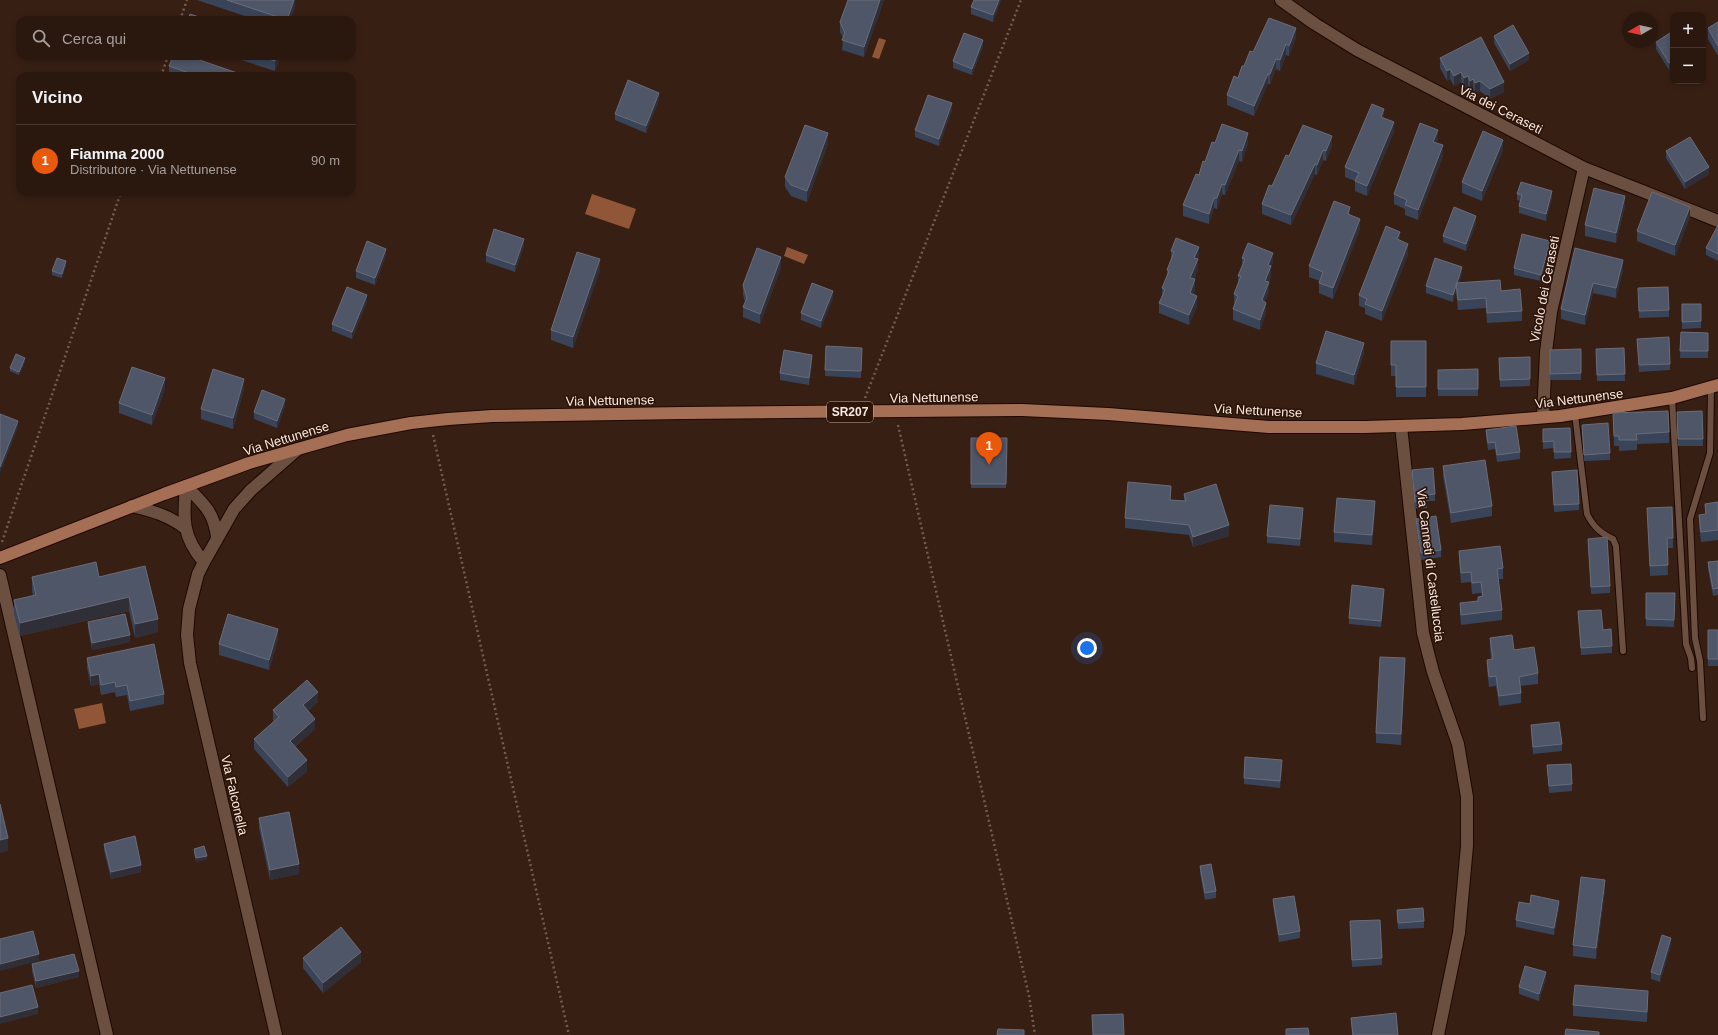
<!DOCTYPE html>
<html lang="it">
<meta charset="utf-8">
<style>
:root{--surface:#2a170e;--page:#36241c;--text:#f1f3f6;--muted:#a59f9e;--line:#46362e;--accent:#ea580c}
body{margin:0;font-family:Arial,sans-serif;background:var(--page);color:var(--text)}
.controls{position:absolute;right:12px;top:12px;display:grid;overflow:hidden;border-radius:8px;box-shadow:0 2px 6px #0003}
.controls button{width:36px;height:36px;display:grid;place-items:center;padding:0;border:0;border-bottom:1px solid var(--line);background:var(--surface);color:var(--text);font:20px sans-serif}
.compass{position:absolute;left:1622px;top:12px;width:36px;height:36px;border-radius:50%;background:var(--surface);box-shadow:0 2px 6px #0003;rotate:261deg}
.you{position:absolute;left:1087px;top:648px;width:14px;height:14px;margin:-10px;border:3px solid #fff;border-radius:50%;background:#1a73e8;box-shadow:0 0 0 6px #1a73e833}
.badge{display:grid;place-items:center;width:26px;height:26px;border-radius:50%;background:var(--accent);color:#fff;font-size:13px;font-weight:700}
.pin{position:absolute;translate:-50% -33px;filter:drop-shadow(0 1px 2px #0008)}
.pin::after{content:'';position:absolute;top:21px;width:14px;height:12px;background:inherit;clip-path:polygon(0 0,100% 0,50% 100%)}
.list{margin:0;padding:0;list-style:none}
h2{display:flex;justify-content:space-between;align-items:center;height:52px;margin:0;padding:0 16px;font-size:17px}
h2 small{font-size:13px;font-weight:400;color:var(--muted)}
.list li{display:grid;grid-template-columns:26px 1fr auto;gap:12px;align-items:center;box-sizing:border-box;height:72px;padding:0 16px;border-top:1px solid var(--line)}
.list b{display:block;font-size:15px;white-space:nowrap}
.list p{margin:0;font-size:13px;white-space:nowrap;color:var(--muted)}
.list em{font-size:13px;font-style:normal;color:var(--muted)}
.icon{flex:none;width:22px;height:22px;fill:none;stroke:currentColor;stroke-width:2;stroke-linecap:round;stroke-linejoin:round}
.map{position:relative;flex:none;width:1718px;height:1035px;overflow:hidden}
.search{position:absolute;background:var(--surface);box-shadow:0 2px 6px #0003;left:16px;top:16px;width:340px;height:44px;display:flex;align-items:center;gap:10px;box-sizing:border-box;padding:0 14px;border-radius:12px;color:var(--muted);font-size:15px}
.panel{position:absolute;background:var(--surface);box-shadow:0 2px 6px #0003;left:16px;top:72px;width:340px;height:124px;border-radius:12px}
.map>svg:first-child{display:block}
.water{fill:#915537}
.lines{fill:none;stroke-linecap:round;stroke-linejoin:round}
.service-casing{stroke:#1e0801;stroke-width:8}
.minor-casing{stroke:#1e0801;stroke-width:14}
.tertiary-casing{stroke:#1e0801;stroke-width:14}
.primary-casing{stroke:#1e0801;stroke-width:14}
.path{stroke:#735c52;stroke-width:2.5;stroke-dasharray:2 3;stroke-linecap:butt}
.service{stroke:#6b4f41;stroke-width:6}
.minor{stroke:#6b4f41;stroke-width:12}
.tertiary{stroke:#6b4f41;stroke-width:12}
.primary{stroke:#a56f55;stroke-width:12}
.wall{fill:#394459}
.shaded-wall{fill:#302e37}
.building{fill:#4e5667;stroke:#696c7a}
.labels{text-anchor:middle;stroke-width:3.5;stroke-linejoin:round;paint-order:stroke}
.shield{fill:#2d1509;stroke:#bca89f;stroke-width:1}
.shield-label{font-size:12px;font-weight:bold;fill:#f9e7df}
.street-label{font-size:13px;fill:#f9e7df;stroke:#2d1509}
</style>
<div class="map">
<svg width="1718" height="1035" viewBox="0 0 1718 1035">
<rect width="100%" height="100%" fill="#381f13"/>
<path class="water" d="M879,38L886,40L879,59L872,57Z
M592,194L636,209L629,229L585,214Z
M787,247L808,255L804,264L784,256Z
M102,703L106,723L79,729L74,709Z"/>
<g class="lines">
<g class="service-casing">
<path id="service" d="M1672,398L1686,644L1691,658L1692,668
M1575,414L1587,514C1593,526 1600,533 1613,539L1616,546L1623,651
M1703,718L1700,661L1695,638L1690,519L1710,453L1711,387"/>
</g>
<g class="minor-casing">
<path id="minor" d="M1543,417L1546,352L1551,312L1584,168
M1401,426L1423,633L1433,672L1458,744L1467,797V846L1459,933L1438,1035
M186,486C183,518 182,537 204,562
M186,486C203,503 214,512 217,537
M132,506C152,511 168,515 185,528
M0,575L107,1035
M276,1035L190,663L187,635L189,609L198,574L204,562L234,509L251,490L298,449"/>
</g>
<g class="tertiary-casing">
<path id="tertiary" d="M1281,0L1315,24L1357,50L1584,168L1718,221"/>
</g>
<g class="primary-casing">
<path id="primary" d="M0,558L164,494L249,463L347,435L411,423L448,419L492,416L683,413L1022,410L1108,414L1269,427H1365L1462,424L1560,416L1672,398L1718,385"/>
</g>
<path class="path" d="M180,20L187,0
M161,76L168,56
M865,398L1021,0
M898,425L1029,996L1035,1035
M433,435L569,1035
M2,542L121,192"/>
<use href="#service" class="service"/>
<use href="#minor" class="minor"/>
<use href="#tertiary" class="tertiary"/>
<use href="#primary" class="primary"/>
</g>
<path class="wall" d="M197,0H295V7L290,20H257Z
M884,0L864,57L842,50L843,38L840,32V22Z
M974,0H1001L993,22L971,14V7Z
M1718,22V56L1708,39V28Z
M1673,31V68L1669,70L1656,49V42Z
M1494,36L1529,60L1510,71L1494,43Z
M1296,38L1289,56L1286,55L1280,71L1276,69L1270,84H1268L1254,116L1227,105V95L1253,52Z
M983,47L972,75L953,68V61Z
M229,56H280L275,71Z
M1440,58L1504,92L1490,99L1480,91L1475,94L1473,89L1470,91L1468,86L1464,88L1461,82L1454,86L1450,79L1447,81L1440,68Z
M169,66L246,76H169Z
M659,100L646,133L615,120V114Z
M952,110L939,146L915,137V130Z
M1384,118L1394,132L1367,196L1355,191V181L1345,177V167Z
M1438,140L1437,143L1443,156L1418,220L1405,215V209L1394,204V194Z
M1215,143H1248L1242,162L1239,161L1225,195L1222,194L1217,209L1214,208L1209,224L1183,216V205Z
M828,144L807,202L791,196L785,187V177Z
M1332,146L1326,161L1323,160L1317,175L1315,174L1291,225L1262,214V204L1289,156Z
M1503,150L1482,201L1462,193V182Z
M1666,151L1709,174L1685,189L1666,158Z
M1517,194L1552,197L1546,221L1519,213V206L1520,201L1517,200Z
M1625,206L1616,243L1585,236V225Z
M1350,215L1360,229L1333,299L1319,293V283L1320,281L1309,277V266Z
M1690,217L1675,256L1637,241V231Z
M1476,223L1466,251L1443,242V236Z
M1718,225V261L1706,255V248Z
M1400,240L1408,254L1382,321L1365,314V308L1359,306V295Z
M524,246L515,272L486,262V255Z
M1550,248L1541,281L1514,275V268Z
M1575,248L1623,270L1616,298L1593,293L1585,325L1561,319V309Z
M1171,251L1199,257L1198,259V270L1194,279L1195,290L1193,295L1197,306L1189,325L1159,313V303L1162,297V288L1167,277V270L1171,260Z
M386,255L375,285L356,278V271Z
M1242,258L1273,263L1271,267V276L1269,282V292L1265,302L1266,313L1260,330L1233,320V309L1234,305V294L1238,283V276L1242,267Z
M66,265L62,278L52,275V271Z
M781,268L760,324L743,317V307L745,302L743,295V285Z
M600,270L573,348L551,340V330Z
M1462,273L1459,283L1501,291L1522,311V321L1487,323L1486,308L1458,310L1456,291L1453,302L1426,293V286Z
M1638,295L1669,310V317L1639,318Z
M833,298L821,328L801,320V313Z
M367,302L352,339L332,331V324Z
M1682,304H1701V328L1682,329Z
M1681,332L1708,333V358H1680Z
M1637,339L1670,364V370L1639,372Z
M1391,341H1426V397H1396V376H1391Z
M826,346L862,348L861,378L825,376Z
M1624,348L1625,381H1597L1596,349Z
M1581,349V380H1550V350Z
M1364,353L1354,385L1316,374V363Z
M1530,357V386L1500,387L1499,358Z
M25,362L19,375L10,371V368Z
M812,362L809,385L780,380V373Z
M1478,369V396H1438V370Z
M165,389L152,425L119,413V403Z
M244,389L233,429L201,419V409Z
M285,406L277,428L254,419V412Z
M1702,411L1703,446H1678L1677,412Z
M1613,413L1669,432V443L1637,444V450L1619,451V446H1614Z
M1582,425L1610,453V460L1584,461Z
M1570,428L1571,458L1554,459V448L1543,449V429Z
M1486,430L1520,452V459L1497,462L1495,449L1488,450L1486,437Z
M971,438H1007L1006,488H971Z
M1443,466L1492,506V516L1451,523L1443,476Z
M1412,470L1435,494V501H1427V508L1415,509L1412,477Z
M1552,472L1579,504V510L1554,512Z
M1184,494L1229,536L1193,547L1189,535L1125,528V518L1171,497V500L1184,501Z
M1718,502V540L1701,542L1699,525V515L1705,514V504Z
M1647,508L1673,538V548H1667L1668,575L1650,576Z
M1375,511L1372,545L1334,542V532Z
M1303,514L1300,546L1267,543V536Z
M1416,519L1441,550V557L1421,560L1416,526Z
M1588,539L1610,586V593L1591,594Z
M1459,551L1503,568V579H1498L1502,610V620L1461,625L1460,613V603L1478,601V597L1482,596L1481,593L1472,594L1471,582L1461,583L1459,561Z
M1718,561V595L1713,596L1708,569V562Z
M145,566L158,632L135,638L129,611L20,636L14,614V600L33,596L32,591V577H99Z
M1646,593H1675L1674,627L1646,626Z
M1384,595L1381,627L1349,624V618Z
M1578,611L1603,630L1612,646V653L1581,655Z
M88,622L130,642L92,650L88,628Z
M1708,630H1718V666H1708Z
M1490,638L1514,650L1538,673V684L1520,686L1521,693V703L1499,706L1496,686L1489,687L1487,670V660L1491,659L1490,648Z
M278,640L269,670L219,655V644Z
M87,658L164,694V704L130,711L127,695L116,697L115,692L101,695L99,684L91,686L87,668Z
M1405,668L1401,745L1376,743V733Z
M318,702L308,711L315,729L295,747L307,771L288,787L254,749V739L274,722L273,720V710Z
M1531,725L1562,744V751L1533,754L1531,732Z
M1547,765L1572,784V791L1549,793Z
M1282,767L1280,788L1244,784V778Z
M259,818L299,874L270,880L259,828Z
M104,844L141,872L111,879L104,850Z
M194,849L207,859L196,862L194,852Z
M1200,866L1216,891V898L1205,900L1200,873Z
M1605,890L1596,959L1573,956V945Z
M1273,899L1300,931V938L1279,942L1273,906Z
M1530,904L1559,908L1554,935L1516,927V920Z
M1397,910L1424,921V928L1398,929Z
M1350,921L1382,958V965L1352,967Z
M1671,945L1660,982L1651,979V972Z
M303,958L361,962L323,993L303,968Z
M32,964L79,977L36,988L32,971Z
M1546,979L1539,1001L1519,994V987Z
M1648,1001L1647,1022L1573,1016V1005Z
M1351,1018L1398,1035H1352Z"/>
<path class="shaded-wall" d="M294,0H295V7L290,20H287Z
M880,0H884L864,57V47Z
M999,0H1001L993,22V15Z
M1296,28V38L1289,56V46Z
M983,40V47L972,75V69Z
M1705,41V48L1703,49V42Z
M1286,44V55L1280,71V60Z
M1529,53V60L1510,71V64Z
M276,56H280L275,71V61Z
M1276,59V69L1270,84V74Z
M1673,61V68L1669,70V63Z
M1450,69V79L1447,81V71Z
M1461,72V82L1454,86V76Z
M1268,74V84L1254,116V106Z
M1468,76V86L1464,88V78Z
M1473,79V89L1470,91V81Z
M1480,81V91L1475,94V83Z
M1504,82V92L1490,99V89Z
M659,93V100L646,133V126Z
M952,103V110L939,146V139Z
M1384,109V119L1381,117Z
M1394,122V132L1367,196V186Z
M1438,130V140L1433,152V142Z
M828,133V144L807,202V191Z
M1248,133V143L1242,162V151Z
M1332,136V146L1326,161V151Z
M1503,140V150L1482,201V191Z
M1443,145V156L1418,220V210Z
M1239,150V161L1225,195V185Z
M1323,150V160L1317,175V165Z
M1315,164V174L1291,225V215Z
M1709,167V174L1685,189V182Z
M1222,184V194L1217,209V198Z
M1552,191V197L1546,221V214Z
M1625,196V206L1616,243V233Z
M1214,198V208L1209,224V214Z
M1350,207V218L1348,214Z
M1690,207V217L1675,256V245Z
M1476,216V223L1466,251V244Z
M1360,219V229L1333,299V288Z
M1400,232V242L1397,239Z
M524,239V246L515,272V265Z
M1550,241V248L1541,281V275Z
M1408,244V254L1382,321V311Z
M1199,247V257L1194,268V258Z
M386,249V255L375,285V278Z
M1273,253V263L1271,267V276L1269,282V292L1262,310V300L1268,265Z
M781,257V268L760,324V314Z
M600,259V270L573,348V337Z
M1198,259V270L1190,288V278Z
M1623,260V270L1616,298V288Z
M66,261V265L62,278V274Z
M1462,267V273L1457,289L1456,284Z
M1195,279V290L1190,303V293Z
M1593,283V293L1585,325V315Z
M1456,284V291L1453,302V295Z
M833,291V298L821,328V321Z
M367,295V302L352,339V332Z
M1197,296V306L1189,325V315Z
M1266,303V313L1260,330V320Z
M1364,343V353L1354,385V375Z
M812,355V362L809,385V378Z
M25,358V362L19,375V372Z
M165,378V389L152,425V415Z
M244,379V389L233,429V418Z
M285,399V406L277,428V421Z
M18,421V428L0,474V467Z
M1171,486V497L1170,510V500Z
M1375,501V511L1372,545V535Z
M1303,508V514L1300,546V539Z
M1229,525V536L1193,547V537Z
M1384,589V595L1381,627V621Z
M129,597V611L20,636V623Z
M158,619V632L135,638V624Z
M278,629V640L269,670V660Z
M130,635V642L92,650V643Z
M1405,658V668L1401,745V734Z
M99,674V684L91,686V676Z
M318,692V702L303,715V705Z
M315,719V729L290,751V741Z
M307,760V771L288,787V777Z
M1282,760V767L1280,788V781Z
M8,838V851L0,853V840Z
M207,856V859L196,862V858Z
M299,864V874L270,880V870Z
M141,865V872L111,879V872Z
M1605,880V890L1596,959V948Z
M1559,901V908L1554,935V928Z
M1671,938V945L1660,982V975Z
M361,952V962L323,993V983Z
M39,954V961L0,971V964Z
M79,971V977L36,988V981Z
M1546,972V979L1539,1001V994Z
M1648,991V1001L1647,1022V1012Z
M38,1007V1014L0,1024V1017Z"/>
<path class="building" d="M227,0H294L287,20Z
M848,0H880L864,47L842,40L845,33L840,22Z
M974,0H999L993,15L971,7Z
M190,14L208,20H188Z
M1269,18L1296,28L1289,46L1286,44L1280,60L1276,59L1270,74H1268L1254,106L1227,95L1234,76L1238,78L1242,66H1244L1250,51L1253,52Z
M1718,22V46L1708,28Z
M1513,25L1529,53L1510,64L1494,36Z
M1673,31V61L1669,63L1656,42Z
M964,33L983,40L972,69L953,61Z
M1481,37L1504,82L1490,89L1480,81L1475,83L1473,79L1470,81L1468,76L1464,78L1461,72L1454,76L1450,69L1447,71L1440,58Z
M173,56H188L246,76H197L169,66Z
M260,56H276L275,61Z
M628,80L659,93L646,126L615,114Z
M928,95L952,103L939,139L915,130Z
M1372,104L1384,109L1381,117L1394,122L1367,186L1355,181L1359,173L1345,167Z
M1420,123L1438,130L1433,142L1443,145L1418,210L1405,205L1407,200L1394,194Z
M1222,124L1248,133L1242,151L1239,150L1225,185L1222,184L1217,198H1214L1209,214L1183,205L1196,174L1199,175L1203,161L1205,162L1212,142L1215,143Z
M805,125L828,133L807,191L791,185L785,177Z
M1303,125L1332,136L1326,151L1323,150L1317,165L1315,164L1291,215L1262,204L1269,185L1272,186L1286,155L1289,156Z
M1483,131L1503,140L1482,191L1462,182Z
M1690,137L1709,167L1685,182L1666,151Z
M1521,182L1552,191L1546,214L1519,206L1522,195L1517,194Z
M1594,188L1625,196L1616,233L1585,225Z
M1652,192L1690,207L1675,245L1637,231Z
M1334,201L1350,207L1348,214L1360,219L1333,288L1319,283L1323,272L1309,266Z
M1454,207L1476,216L1466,244L1443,236Z
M1718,225V254L1706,248Z
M1386,226L1400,232L1397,239L1408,244L1382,311L1365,304L1367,299L1359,295Z
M494,229L524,239L515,265L486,255Z
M1522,234L1550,241L1541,275L1514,268Z
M1176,238L1199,247L1194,258L1198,259L1190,278L1195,279L1190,293L1197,296L1189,315L1159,303L1165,290L1162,288L1169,271L1167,270L1174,252L1171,251Z
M367,241L386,249L375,278L356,271Z
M1248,243L1273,253L1268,265L1271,266L1265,281L1269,282L1262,300L1266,303L1260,320L1233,309L1238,296L1234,294L1241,276H1238L1245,259L1242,258Z
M757,248L781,257L760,314L743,307L747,298L743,285Z
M1575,248L1623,260L1616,288L1593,283L1585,315L1561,309Z
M577,252L600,259L573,337L551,330Z
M57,258L66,261L62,274L52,271Z
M1435,258L1462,267L1453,295L1426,286Z
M1500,280L1501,291L1520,289L1522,311L1487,313L1486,298L1458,300L1456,283Z
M812,283L833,291L821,321L801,313Z
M347,287L367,295L352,332L332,324Z
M1668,287L1669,310L1639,311L1638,288Z
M1682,304H1701V321L1682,322Z
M1326,331L1364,343L1354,375L1316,363Z
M1681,332L1708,333V351H1680Z
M1669,337L1670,364L1639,365L1637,339Z
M1391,341H1426V387H1396V365H1391Z
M826,346L862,348L861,371L825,370Z
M1624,348L1625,374L1597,375L1596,349Z
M1581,349V373L1550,374V350Z
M784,350L812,355L809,378L780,373Z
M16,354L25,358L19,372L10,368Z
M1530,357V379L1500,380L1499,358Z
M132,367L165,378L152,415L119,403Z
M213,369L244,379L233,418L201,409Z
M1478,369V389H1438V370Z
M262,390L285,399L277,421L254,412Z
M1668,411L1669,432L1636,434L1637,440H1619V436H1614L1613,413Z
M1702,411L1703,439H1678L1677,412Z
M0,414L18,421L0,467Z
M1608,423L1610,453L1584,455L1582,425Z
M1516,426L1520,452L1497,455L1495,442L1488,443L1486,430Z
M1570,428L1571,452H1554V441L1543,442V429Z
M971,438H1007L1006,484H971Z
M1485,460L1492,506L1451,513L1443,466Z
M1433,468L1435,494L1426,495L1427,501L1415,502L1412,470Z
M1577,470L1579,504L1554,505L1552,472Z
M1128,482L1171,486L1170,500L1186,501L1184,494L1216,484L1229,525L1193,537L1189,525L1125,518Z
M1337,498L1375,501L1372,535L1334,532Z
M1718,502V530L1701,532L1699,515L1706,514L1705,504Z
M1270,505L1303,508L1300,539L1267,536Z
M1672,507L1673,538H1667L1668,565L1650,566L1647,508Z
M1436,516L1441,550L1421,553L1416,519Z
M1607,537L1610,586L1591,587L1588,539Z
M1500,546L1503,568L1497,569L1502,610L1461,615L1460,603L1478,601V597L1483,596L1481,582L1472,583L1471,572L1461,573L1459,551Z
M1718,561V588L1713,589L1708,562Z
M96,562L99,577L145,566L158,619L135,624L129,597L20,623L14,600L36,595L32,577Z
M1352,585L1384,589L1381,621L1349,618Z
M1646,593H1675L1674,620L1646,619Z
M1601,610L1603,630L1611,629L1612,646L1581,648L1578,611Z
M125,614L130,635L92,643L88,622Z
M228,614L278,629L269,660L219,644Z
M1708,630H1718V659H1708Z
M1512,635L1514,650L1534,647L1538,673L1519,677L1521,693L1499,696L1496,676L1489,677L1487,660L1493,659L1490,638Z
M154,644L164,694L130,701L127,685L116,687L115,682L101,685L99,674L91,676L87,658Z
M1380,657L1405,658L1401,734L1376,733Z
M307,680L318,692L303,705L315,719L290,741L307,760L288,777L254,739L279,717L273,710Z
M1559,722L1562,744L1533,747L1531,725Z
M1245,757L1282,760L1280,781L1244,778Z
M1571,764L1572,784L1549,786L1547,765Z
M0,804L8,838L0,840Z
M289,812L299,864L270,870L259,818Z
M135,836L141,865L111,872L104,844Z
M204,846L207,856L196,858L194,849Z
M1211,864L1216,891L1205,893L1200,866Z
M1581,877L1605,880L1596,948L1573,945Z
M1531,895L1559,901L1554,928L1516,920L1519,902L1530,904Z
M1294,896L1300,931L1279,935L1273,899Z
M1423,908L1424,921L1398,923L1397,910Z
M1380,920L1382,958L1352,960L1350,921Z
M341,927L361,952L323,983L303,958Z
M33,931L39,954L0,964V939Z
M1662,935L1671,938L1660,975L1651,972Z
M74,954L79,971L36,981L32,964Z
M1525,966L1546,972L1539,994L1519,987Z
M32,985L38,1007L0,1017V993Z
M1575,985L1648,991L1647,1012L1573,1005Z
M1396,1013L1398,1035H1353L1351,1018Z
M1123,1014L1124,1035H1093L1092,1015Z
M1308,1028L1309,1035H1286V1029Z
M998,1029L1024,1030V1035H997Z
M1566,1029L1599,1032V1035H1565Z"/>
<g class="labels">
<rect class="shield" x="827" y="402" width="46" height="20" rx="3"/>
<g class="shield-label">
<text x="850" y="416">SR207</text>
</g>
<g class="street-label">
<text transform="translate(1501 109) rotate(27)" y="5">Via dei Ceraseti</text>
<text transform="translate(1544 289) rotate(-79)" y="5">Vicolo dei Ceraseti</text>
<text transform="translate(934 397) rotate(-1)" y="5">Via Nettunense</text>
<text transform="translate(1579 398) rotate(-7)" y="5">Via Nettunense</text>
<text transform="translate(610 400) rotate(-1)" y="5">Via Nettunense</text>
<text transform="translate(1258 410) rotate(3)" y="5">Via Nettunense</text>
<text transform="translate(286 438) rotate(-17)" y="5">Via Nettunense</text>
<text transform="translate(1431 565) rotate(83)" y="5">Via Canneti di Castelluccia</text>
<text transform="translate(235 795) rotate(77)" y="5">Via Falconella</text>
</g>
</g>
</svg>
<div class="controls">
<button>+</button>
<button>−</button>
</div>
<svg class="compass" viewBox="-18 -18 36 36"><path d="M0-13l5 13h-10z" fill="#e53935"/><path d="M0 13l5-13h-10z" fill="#a59f9e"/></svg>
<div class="you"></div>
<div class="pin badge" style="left:989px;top:465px">1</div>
<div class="search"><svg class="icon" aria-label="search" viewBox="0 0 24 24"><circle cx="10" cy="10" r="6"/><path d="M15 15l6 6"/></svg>Cerca qui</div>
<section class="panel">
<h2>Vicino<small></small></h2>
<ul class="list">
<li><span class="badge">1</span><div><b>Fiamma 2000</b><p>Distributore · Via Nettunense</p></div><em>90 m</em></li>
</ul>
</section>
</div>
